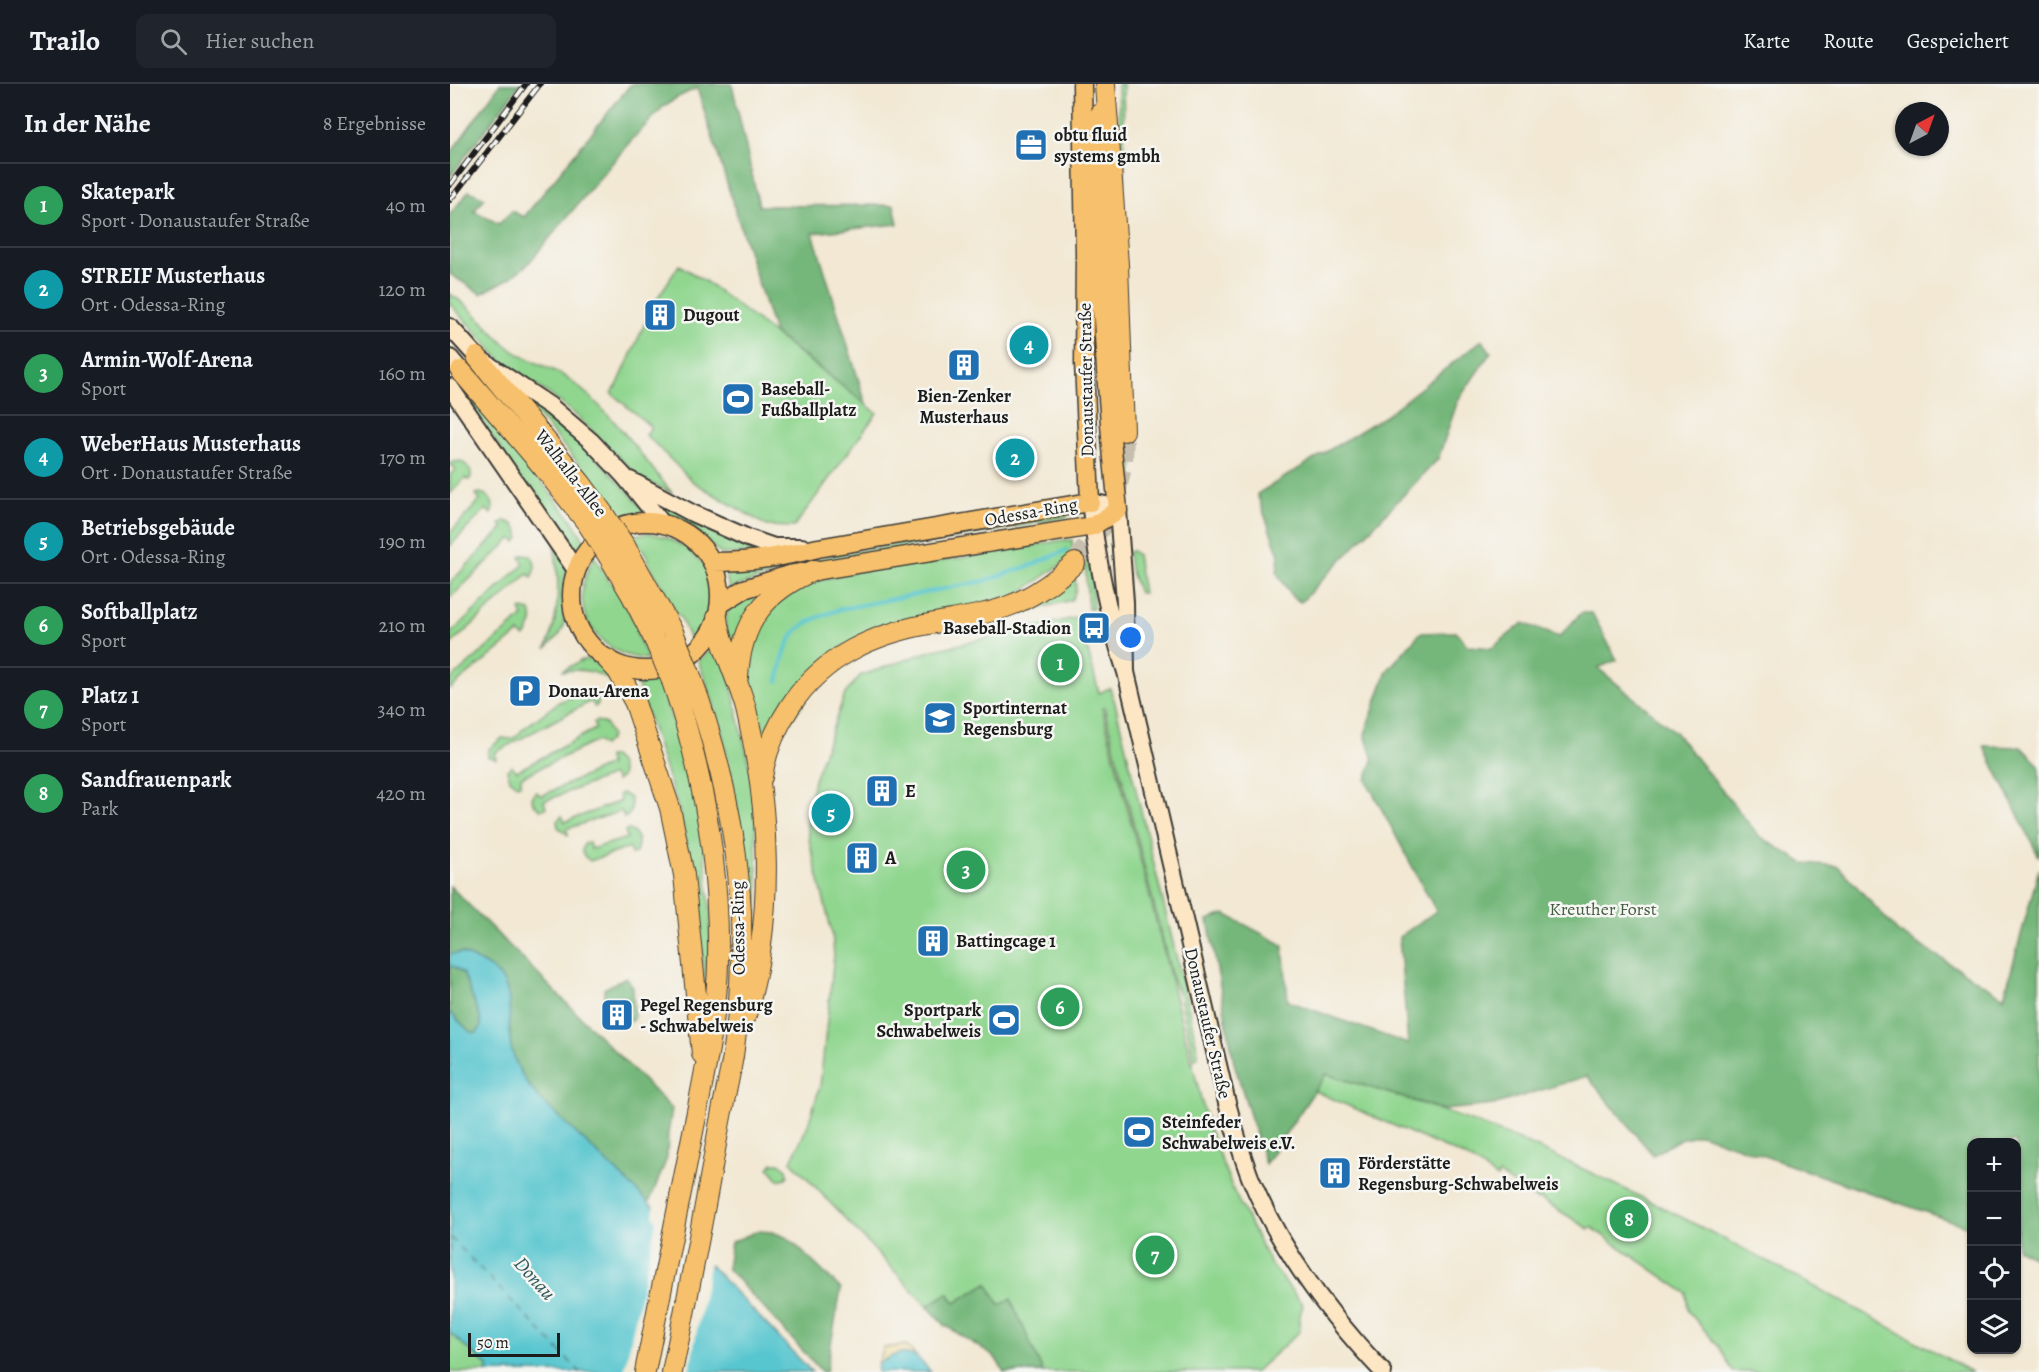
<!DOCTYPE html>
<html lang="de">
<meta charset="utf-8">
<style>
:root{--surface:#171b24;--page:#20242c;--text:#f1f3f6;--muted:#9ea1a6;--line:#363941;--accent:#1f6fb2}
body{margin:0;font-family:Alegreya,serif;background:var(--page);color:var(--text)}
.controls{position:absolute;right:18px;bottom:18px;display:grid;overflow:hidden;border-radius:12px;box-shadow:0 2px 4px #0004}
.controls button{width:54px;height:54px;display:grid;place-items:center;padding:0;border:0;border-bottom:2px solid var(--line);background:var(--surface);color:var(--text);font:30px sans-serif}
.compass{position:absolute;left:1445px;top:18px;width:54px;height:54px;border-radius:50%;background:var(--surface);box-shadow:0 2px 4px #0004;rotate:41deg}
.scale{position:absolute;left:18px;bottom:15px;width:92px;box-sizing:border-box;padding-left:6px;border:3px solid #1c1c1c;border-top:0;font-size:16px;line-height:21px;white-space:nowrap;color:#1c1c1c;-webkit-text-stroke:4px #f6f6f2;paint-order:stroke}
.you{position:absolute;left:681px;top:554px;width:21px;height:21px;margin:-15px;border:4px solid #fff;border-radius:50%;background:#1a73e8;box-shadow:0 0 0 9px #1a73e833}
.badge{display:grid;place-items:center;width:39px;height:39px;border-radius:50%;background:var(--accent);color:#fff;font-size:20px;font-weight:700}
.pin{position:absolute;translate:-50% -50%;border:3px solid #fff;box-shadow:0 2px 6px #0006}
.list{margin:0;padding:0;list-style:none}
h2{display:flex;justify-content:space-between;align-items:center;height:78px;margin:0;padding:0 24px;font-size:26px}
h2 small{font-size:20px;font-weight:400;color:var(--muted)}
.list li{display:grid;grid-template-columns:39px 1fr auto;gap:18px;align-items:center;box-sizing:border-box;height:84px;padding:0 24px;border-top:2px solid var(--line)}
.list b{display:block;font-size:22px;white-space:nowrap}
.list p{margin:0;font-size:20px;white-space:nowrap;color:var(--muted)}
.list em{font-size:20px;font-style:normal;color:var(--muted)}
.icon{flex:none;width:33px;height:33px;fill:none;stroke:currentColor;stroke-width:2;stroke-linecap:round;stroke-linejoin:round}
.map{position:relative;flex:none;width:1589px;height:1288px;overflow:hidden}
header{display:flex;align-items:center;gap:36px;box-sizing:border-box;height:84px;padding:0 30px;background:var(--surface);border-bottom:2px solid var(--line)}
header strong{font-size:28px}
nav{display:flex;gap:33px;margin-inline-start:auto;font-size:21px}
.search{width:420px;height:54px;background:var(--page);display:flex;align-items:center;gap:15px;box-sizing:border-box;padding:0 21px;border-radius:12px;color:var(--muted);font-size:22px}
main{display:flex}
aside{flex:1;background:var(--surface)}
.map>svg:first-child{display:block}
.green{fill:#90d68f;stroke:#567956;stroke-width:1.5}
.forest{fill:#74b77a;stroke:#486a4b;stroke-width:1.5}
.sand{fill:#eeda9e;stroke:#857b5d;stroke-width:1.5}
.water{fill:#59c6cf;stroke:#3a7176;stroke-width:1.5}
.pier{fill:#f2e8d3}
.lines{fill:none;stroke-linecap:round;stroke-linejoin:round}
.stream{stroke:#59c6cf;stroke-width:4}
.ferry{stroke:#31585b;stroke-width:1.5;stroke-dasharray:8 6;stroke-linecap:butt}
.trunk-tunnel{stroke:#c7bfae;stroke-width:20;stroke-dasharray:20 10;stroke-linecap:butt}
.secondary-casing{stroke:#3c3b37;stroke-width:20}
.primary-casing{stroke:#3c3b37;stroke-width:21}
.trunk-casing{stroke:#3c3b37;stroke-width:22}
.secondary{stroke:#fce6c4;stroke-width:16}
.primary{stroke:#f7c06c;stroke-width:18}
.trunk{stroke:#f7c06c;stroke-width:20}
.rail-casing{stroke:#1c1c1c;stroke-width:6}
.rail{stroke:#f6f6f2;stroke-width:4;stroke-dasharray:11;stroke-linecap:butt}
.trunk-bridge-casing{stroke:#3c3b37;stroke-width:22;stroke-linecap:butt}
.trunk-bridge{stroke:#f7c06c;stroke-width:20}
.labels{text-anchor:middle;stroke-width:5;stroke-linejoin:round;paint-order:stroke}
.poi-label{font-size:18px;font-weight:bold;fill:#1c1c1c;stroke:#f6f6f2;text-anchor:start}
.street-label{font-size:18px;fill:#1c1c1c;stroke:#f6f6f2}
.park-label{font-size:18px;fill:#455d44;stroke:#f6f6f2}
.water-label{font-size:20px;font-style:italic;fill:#31585b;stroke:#f6f6f2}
</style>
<header>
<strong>Trailo</strong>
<div class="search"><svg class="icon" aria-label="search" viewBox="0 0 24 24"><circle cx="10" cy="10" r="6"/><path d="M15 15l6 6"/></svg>Hier suchen</div>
<nav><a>Karte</a><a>Route</a><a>Gespeichert</a></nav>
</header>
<main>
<aside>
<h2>In der Nähe<small>8 Ergebnisse</small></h2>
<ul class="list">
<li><span class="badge" style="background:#2e9e5b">1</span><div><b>Skatepark</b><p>Sport · Donaustaufer Straße</p></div><em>40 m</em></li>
<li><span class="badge" style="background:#0f9aa8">2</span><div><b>STREIF Musterhaus</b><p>Ort · Odessa-Ring</p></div><em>120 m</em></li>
<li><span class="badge" style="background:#2e9e5b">3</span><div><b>Armin-Wolf-Arena</b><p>Sport</p></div><em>160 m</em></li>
<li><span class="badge" style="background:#0f9aa8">4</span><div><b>WeberHaus Musterhaus</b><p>Ort · Donaustaufer Straße</p></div><em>170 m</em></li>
<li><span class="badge" style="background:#0f9aa8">5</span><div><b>Betriebsgebäude</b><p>Ort · Odessa-Ring</p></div><em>190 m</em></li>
<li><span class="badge" style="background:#2e9e5b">6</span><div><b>Softballplatz</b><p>Sport</p></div><em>210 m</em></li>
<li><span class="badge" style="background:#2e9e5b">7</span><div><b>Platz 1</b><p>Sport</p></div><em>340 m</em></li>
<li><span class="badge" style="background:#2e9e5b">8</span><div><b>Sandfrauenpark</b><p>Park</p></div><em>420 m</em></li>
</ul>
</aside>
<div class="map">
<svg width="1589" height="1288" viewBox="0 0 1589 1288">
<rect width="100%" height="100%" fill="#f6f6f2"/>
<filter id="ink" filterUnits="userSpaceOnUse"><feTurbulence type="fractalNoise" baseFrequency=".0167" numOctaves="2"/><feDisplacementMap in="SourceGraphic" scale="12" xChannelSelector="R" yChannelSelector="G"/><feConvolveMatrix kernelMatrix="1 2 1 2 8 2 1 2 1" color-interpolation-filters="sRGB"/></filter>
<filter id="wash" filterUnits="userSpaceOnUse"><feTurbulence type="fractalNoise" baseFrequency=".008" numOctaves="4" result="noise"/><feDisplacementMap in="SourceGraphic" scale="24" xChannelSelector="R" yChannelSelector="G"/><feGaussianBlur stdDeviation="1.35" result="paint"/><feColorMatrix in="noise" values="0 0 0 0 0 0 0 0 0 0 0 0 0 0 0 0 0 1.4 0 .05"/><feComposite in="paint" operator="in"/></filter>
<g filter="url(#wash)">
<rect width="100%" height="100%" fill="#f2e8d3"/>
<path class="green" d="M668,0H673L675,97L673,99L671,97Z
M229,181L258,199L427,329L344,443L317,442L243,398L196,351L201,343L161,309L167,302L203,221Z
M0,210C24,224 39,248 61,265C78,278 100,282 117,294C159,324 190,370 222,409L191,395L127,332L98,309L59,285L0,220Z
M1,285L121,435L134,456L122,471L4,296Z
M69,309C117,343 159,384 197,430L171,433L156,412Z
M668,343L685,359L680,411L672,399Z
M11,377C18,382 25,389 19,396L15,394L0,410V391L6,385L0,380L3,378Z
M186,402L318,469L271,470L238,441L213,431Z
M30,409C40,411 46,420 41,430L36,425L0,462V449L30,416L26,410Z
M616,429L617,433L335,486L279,505L276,491Z
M54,437C63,438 70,445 69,454L66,458L62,454L0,514V499L53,444L50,440Z
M199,449L216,453L235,463L262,488L265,497V528L259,542L243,563L230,532H228L197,476L199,475L183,451Z
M613,456H622L624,469L612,480L564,513L392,563L313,677L297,590L304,549L323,521L353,501L402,488L456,479L504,475Z
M104,461L117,483L112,509L114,541L110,550L96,565C110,533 110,496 104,461Z
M682,467L687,471L693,509H689L680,485L678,468Z
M73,471L81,472C87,479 85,486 82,494L78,490L0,561V550L74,480L70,473Z
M144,472L161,500L164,498L190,548L187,550L198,575C160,573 127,544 133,502C134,492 140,482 144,472Z
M638,474H639L642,491L643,525H638L635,478Z
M624,489C626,499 628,508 621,516L561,532L582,522Z
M332,498L286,574C283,565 278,555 276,546C269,514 310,506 332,498Z
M72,525L80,527C86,536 80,544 75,553L69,549L0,605V596L73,532L70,526Z
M629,533L649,609L660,604L665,619L738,921L748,968V972L744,976L730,912L723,897L654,623L652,624L759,1046L784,1108L820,1179L853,1221L849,1235L850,1247L805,1288H554L545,1273L539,1268L496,1242L341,1077L358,1041L370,1002L384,871L382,849L360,760L357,743L358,726L364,696L395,610L410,592L480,567Z
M266,555L276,578L304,702L308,814L296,909C295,865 298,820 294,777C287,709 274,640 248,577L259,567Z
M140,575L160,591L169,602C148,588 138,584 112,587L132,576Z
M183,586L204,588L239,679L251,736L261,833L258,927L245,802L230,730Z
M138,606L148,613V620L145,623L141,617L44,669L46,675L38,673V666L52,654L61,655L67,652L73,645L109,618L124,612L143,614Z
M147,637L156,640L161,652L160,655L153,662L147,657L71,693V700L67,701L60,695L57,686L62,682L67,687L145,645L144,638Z
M158,673H163L169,679L172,689L171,693L166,697L163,691L94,717L96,724L90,726L83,719L82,714L86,707L91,712L159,681Z
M172,709L180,714C182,723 183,730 174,734L172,727L116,745L119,752L108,743L107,737L112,732L115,738L170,717L169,710Z
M179,746C189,750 189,760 186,769L181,770L179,764L140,777L134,772L132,766L134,760L139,758L141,765L177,754L175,747Z
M876,990C945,1011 1015,1032 1081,1061C1232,1129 1377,1209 1522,1288H1283L1269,1263L1238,1227L1236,1209L1141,1143L1139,1145L1089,1114L1087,1116L1049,1090L1047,1094L1016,1073L864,1007Z
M323,1079H329L337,1085L338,1091L336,1094L329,1096L319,1084Z
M0,1249L39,1283L36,1288H0Z"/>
<path class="forest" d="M50,0H70L0,93V73L5,63Z
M181,0H282L309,122L444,121L448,140L363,149L416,320L324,249L247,4L228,13L214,22L179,59L77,181L60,194L31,210L0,190V130L19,107L35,114L24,127L49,140L62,127L74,133Z
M1032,256L1041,268L1008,316L988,375L851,518L843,514L827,489L829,471L807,410L935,332Z
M1131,529H1142L1167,576L1148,584L1225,648L1309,752L1353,779L1388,782L1448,848L1554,913L1589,785V1176L1567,1165L1566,1058H1522L1521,1144L1251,1050L1230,1055L1203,1071L1137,992L1043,1021L994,1026L876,990L815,1080L784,979L758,836L775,830L833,861L838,917L958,960L949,853L986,827L916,696L923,676L915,650L937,587L970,549L1006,548L1018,562L1042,564L1073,539L1109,553Z
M1534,662L1571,663L1589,681V773Z
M0,802L222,1025L218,1050L217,1074L199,1119L90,1015L75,999L61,966L57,906L37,882L12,869L0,870Z
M3,882L13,889L30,933L31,943L27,949L20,948L0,928V884Z
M176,893L183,903L184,935L181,938L168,923L154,926V905Z
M308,1147L322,1148L338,1154L391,1205L376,1288H372L277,1184L281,1158Z
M537,1199L550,1221L561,1215L593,1288H554L545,1273L496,1242L477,1222L498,1209L505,1219Z"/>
<path class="sand" d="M456,1261L466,1272C448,1269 443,1270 428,1280L434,1264Z"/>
<path class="water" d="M12,869C25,876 42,882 51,894C66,914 55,944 62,967C67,985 77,1001 90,1015L210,1129L362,1288H36L39,1283L0,1249V928L20,948L27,949L31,943L30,933L13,889L3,882L0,884V870Z
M451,1269L466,1272L481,1288H427L428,1280L440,1273Z"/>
<path class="pier" d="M205,1120L260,1177L239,1288H174L206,1138L203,1129Z"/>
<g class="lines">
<path class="stream" d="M328,597C338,548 343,541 391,525L534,497L582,481L617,466"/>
<path class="ferry" d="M0,1153L130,1288"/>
</g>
</g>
<g filter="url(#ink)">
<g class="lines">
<path class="trunk-tunnel" d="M667,405L673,379L674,347
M625,479L653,440"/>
<g class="secondary-casing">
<path id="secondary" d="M0,243L27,273L100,322L141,357L174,392L212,439
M0,274L11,287
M0,303L126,486
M180,396L242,429L298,454L324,463H352
M676,588L675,518L668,426L656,421L640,418C647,475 658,534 676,588L777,1019C784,1044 791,1069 800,1093C830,1166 879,1231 933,1288"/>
</g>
<g class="primary-casing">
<path id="primary" d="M122 512a74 74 0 1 1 148 0a74 74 0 1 1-148 0Z
M262,478C299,478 333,473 368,464L640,418L634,279L635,171L632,0
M270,520L294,505L339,491L643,442L668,426C654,295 647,161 650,29"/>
</g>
<g class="trunk-casing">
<path id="trunk" d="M655,0L668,181L674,347
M27,273L131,399L153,429
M11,287L92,382L137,439
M175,462L223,548
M159,473L182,512L205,557
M267,534C271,565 288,594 296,625C320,723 325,833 296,931
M157,575L168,587L185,619L220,724L234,791L252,970
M288,593C291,538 315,507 365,486
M312,693C316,667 327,642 341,621C374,572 424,550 479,540C505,535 531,532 556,523C582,514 604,498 625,479
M195,1288C211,1208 227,1128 243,1048C254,991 267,935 268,878C270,782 253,688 222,597
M222,1288C239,1207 255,1125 269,1043C273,1020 279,996 283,972C290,925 292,876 291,828C287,746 268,666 240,590"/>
</g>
<use href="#secondary" class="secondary"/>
<use href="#primary" class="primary"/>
<use href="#trunk" class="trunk"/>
<g class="rail-casing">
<path id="rail" d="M0,101L76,0
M0,116L90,0"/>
</g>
<use href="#rail" class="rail"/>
<g class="trunk-bridge-casing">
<path id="trunk-bridge" d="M153,429L175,462
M137,439L159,473
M223,548L240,590
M205,557L222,597"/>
</g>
<use href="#trunk-bridge" class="trunk-bridge"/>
</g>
</g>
<defs>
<g id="office-square" transform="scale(1.725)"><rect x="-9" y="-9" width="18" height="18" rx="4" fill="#1f6fb2" stroke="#f6f6f2"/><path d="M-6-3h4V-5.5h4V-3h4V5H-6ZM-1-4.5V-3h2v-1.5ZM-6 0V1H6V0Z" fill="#fff"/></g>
<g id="building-square" transform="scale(1.725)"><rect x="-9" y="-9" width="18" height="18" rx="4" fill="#1f6fb2" stroke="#f6f6f2"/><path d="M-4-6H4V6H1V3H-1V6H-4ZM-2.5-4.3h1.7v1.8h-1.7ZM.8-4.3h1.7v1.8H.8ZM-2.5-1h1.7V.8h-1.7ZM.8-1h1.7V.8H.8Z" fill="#fff"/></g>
<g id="stadium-square" transform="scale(1.725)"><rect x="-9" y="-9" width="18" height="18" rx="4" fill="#1f6fb2" stroke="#f6f6f2"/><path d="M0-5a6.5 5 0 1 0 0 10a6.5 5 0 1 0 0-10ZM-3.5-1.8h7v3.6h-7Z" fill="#fff"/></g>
<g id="bus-square" transform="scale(1.725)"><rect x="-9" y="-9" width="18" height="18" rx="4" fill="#1f6fb2" stroke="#f6f6f2"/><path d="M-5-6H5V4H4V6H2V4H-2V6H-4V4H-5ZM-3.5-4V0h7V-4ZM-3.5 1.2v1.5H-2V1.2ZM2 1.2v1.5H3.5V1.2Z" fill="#fff"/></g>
<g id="parking-square" transform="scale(1.725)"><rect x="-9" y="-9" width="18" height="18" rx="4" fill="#1f6fb2" stroke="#f6f6f2"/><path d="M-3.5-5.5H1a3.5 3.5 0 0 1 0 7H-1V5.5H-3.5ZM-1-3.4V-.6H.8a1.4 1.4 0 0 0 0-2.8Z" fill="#fff"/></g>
<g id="school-square" transform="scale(1.725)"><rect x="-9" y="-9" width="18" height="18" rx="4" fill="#1f6fb2" stroke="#f6f6f2"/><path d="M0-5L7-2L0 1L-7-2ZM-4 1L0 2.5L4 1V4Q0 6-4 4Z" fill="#fff"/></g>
</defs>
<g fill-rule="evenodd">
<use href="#office-square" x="581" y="61"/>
<use href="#building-square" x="210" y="231"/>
<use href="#building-square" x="514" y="281"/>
<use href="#stadium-square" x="288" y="315"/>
<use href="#bus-square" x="644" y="544"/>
<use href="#parking-square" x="75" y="607"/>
<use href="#school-square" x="490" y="634"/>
<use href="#building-square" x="432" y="707"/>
<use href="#building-square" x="412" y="774"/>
<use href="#building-square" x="483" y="857"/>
<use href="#building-square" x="167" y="931"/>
<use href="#stadium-square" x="554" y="936"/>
<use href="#stadium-square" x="689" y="1048"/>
<use href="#building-square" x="885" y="1089"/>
</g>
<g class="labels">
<g class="poi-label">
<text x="604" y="57">obtu fluid<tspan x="604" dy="21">systems gmbh</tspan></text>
<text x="233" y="237">Dugout</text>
<text x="311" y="311">Baseball-<tspan x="311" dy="21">Fußballplatz</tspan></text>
<text x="514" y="318" text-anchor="middle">Bien-Zenker<tspan x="514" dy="21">Musterhaus</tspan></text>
<text x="621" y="550" text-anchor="end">Baseball-Stadion</text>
<text x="98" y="613">Donau-Arena</text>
<text x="513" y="630">Sportinternat<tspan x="513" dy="21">Regensburg</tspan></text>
<text x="455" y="713">E</text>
<text x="435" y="780">A</text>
<text x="506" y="863">Battingcage 1</text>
<text x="190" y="927">Pegel Regensburg<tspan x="190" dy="21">- Schwabelweis</tspan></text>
<text x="531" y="932" text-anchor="end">Sportpark<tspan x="531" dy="21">Schwabelweis</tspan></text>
<text x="712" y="1044">Steinfeder<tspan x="712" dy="21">Schwabelweis e.V.</tspan></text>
<text x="908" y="1085">Förderstätte<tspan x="908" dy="21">Regensburg-Schwabelweis</tspan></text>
</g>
<g class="street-label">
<text transform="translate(636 296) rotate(-91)" y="6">Donaustaufer Straße</text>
<text transform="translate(121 389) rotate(52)" y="6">Walhalla-Allee</text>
<text transform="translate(581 428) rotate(-10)" y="6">Odessa-Ring</text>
<text transform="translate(288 844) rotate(-91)" y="6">Odessa-Ring</text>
<text transform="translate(758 939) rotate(77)" y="6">Donaustaufer Straße</text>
</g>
<g class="park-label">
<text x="1153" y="831">Kreuther Forst</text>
</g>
<g class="water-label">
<text transform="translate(85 1194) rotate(48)" y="7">Donau</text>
</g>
</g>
</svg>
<div class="controls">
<button>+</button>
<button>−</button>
<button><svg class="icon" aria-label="locate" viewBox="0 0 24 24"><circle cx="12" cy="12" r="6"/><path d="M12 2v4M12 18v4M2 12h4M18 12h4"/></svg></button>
<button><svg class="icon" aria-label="layers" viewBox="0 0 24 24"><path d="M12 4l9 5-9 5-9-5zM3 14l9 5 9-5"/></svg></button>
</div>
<svg class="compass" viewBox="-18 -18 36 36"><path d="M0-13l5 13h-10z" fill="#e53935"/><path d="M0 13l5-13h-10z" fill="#9ea1a6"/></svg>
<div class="scale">50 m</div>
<div class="you"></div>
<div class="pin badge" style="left:610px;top:579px;background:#2e9e5b">1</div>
<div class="pin badge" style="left:565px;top:374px;background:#0f9aa8">2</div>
<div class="pin badge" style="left:516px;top:786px;background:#2e9e5b">3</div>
<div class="pin badge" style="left:579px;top:261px;background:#0f9aa8">4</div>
<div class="pin badge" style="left:381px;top:729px;background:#0f9aa8">5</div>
<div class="pin badge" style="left:610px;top:923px;background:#2e9e5b">6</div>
<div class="pin badge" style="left:705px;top:1171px;background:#2e9e5b">7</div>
<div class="pin badge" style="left:1179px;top:1135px;background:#2e9e5b">8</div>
</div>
</main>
